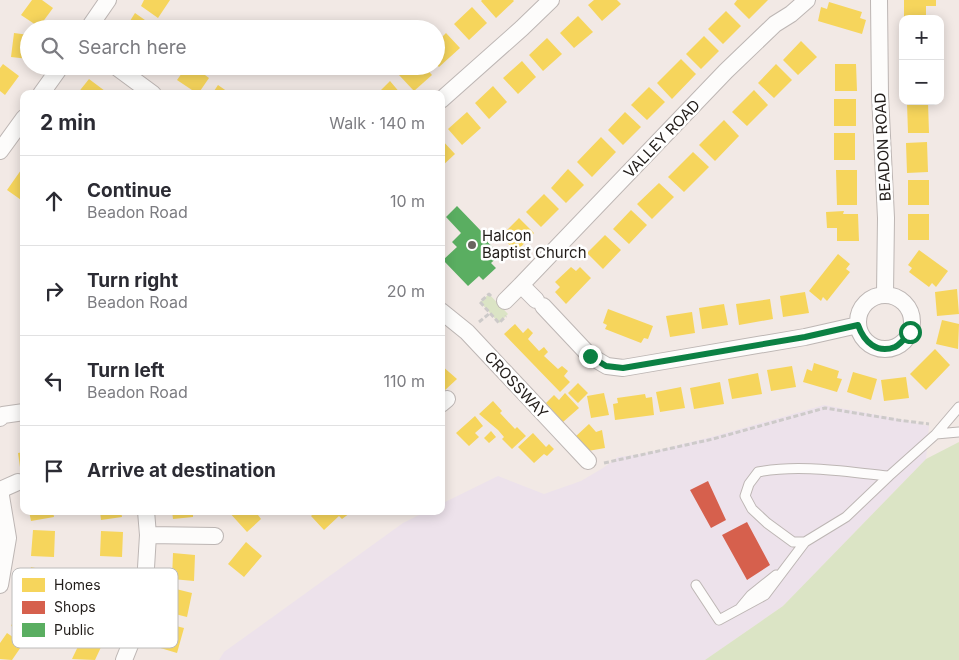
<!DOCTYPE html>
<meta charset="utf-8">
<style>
:root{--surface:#fff;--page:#f2f2f3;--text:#2b2b33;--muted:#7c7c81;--line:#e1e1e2}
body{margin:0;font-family:Inter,sans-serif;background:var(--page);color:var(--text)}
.controls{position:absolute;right:15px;top:15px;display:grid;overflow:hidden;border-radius:10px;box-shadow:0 2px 12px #0003}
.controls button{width:45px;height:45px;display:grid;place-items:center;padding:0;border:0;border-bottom:1px solid var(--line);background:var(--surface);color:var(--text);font:25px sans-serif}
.stop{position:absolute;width:15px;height:15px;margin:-11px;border:4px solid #0b8043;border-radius:50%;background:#fff}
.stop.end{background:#0b8043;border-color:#fff;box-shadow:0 1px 5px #0008}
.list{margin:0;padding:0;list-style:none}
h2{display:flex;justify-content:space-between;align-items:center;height:65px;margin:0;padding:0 20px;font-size:21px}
h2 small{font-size:16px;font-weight:400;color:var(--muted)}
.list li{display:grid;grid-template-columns:32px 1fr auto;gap:15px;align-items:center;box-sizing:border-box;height:90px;padding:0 20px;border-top:1px solid var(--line)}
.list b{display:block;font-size:19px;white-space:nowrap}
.list p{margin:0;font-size:16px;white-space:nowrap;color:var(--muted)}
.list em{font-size:16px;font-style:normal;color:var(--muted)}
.icon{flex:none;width:28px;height:28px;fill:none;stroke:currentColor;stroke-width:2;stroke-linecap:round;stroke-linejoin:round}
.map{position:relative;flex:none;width:959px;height:660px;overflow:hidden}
.search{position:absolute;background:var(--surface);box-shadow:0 2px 12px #0003;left:20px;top:20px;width:425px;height:55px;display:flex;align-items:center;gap:12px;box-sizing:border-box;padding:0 18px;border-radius:28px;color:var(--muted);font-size:19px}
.panel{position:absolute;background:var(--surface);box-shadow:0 2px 12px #0003;left:20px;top:90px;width:425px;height:425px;border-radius:10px}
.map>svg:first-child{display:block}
.commercial{fill:#ede2eb}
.green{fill:#dbe4c5}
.homes{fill:#f6d55c}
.shops{fill:#d6604d}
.public{fill:#5aae61}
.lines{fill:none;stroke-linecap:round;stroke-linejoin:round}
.lane-casing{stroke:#bdb6b4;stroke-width:11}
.street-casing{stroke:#bdb6b4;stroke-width:18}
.path{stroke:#cdcac9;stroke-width:3;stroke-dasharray:5 2.5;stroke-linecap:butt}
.lane{stroke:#fdfcfb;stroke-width:9}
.street{stroke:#fdfcfb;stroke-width:16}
.route{stroke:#0b8043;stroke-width:6}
.poi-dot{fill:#6a6460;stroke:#fff;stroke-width:2}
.labels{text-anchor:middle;stroke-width:5;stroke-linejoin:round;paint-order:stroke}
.street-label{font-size:15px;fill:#211c19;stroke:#fff}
.poi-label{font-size:15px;fill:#211c19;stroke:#fff;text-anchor:start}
.key{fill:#fff;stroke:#bcbbba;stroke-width:1}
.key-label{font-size:14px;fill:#211c19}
</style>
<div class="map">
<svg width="959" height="660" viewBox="0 0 959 660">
<rect width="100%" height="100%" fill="#f2e9e5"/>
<path class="commercial" d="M824,405L898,419L929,426L926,459L783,606L705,660H219L224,652L403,523L427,511H441V504L498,476L544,494L581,481L603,468L618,457L643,454L715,436Z"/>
<path class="green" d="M489,294L508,314L499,323L480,302Z
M959,442V660H705L783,606L926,459Z"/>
<path class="homes" d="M32,0H42L53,8L39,27L21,15Z
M144,0H170L158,18L141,6Z
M482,0H513L514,1L496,18L481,1Z
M594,0H617L621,4L602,21L588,5Z
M737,0H768L749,19L734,4Z
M904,0H936V6H926V19H904Z
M829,2L862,12L860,18L866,20L862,34L818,21L821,7L827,9Z
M472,7L487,23L469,40L454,24Z
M726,11L741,26L723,44L708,29Z
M135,13L152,25L149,29H125Z
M578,16L593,32L574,48L560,33Z
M14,33L29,35V59L11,57Z
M446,33L460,48L439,67L436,64V43Z
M704,36L719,51L701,69L686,54Z
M547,38L562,54L543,71L529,55Z
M801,41L817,57L798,75L783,60Z
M681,59L696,74L672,99L657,83Z
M522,61L536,77L518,94L503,78Z
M3,64L19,76L5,95L0,91V68Z
M776,64L792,80L774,98L758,83Z
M835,64H856L857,91H835Z
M187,66H193L209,78L198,94L177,80Z
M408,66H424L432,75L414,91L399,75Z
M89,79L105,91L103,94H77Z
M390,81L401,94H376L381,90Z
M218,85L228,92L230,94H212Z
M493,86L507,102L489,119L475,103Z
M649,87L665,102L647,120L631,105Z
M754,90L768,105L747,126L732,112Z
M834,99H856V126H834Z
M928,102L929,133H908L907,103Z
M467,112L481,128L462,145L448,129Z
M625,112L641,127L623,145L608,130Z
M724,120L739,136L715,161L699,145Z
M834,133H855V160H834Z
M601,137L616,152L592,177L577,162Z
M441,139L455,154L441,167Z
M927,142L928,172L907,173L906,143Z
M693,152L709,167L684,192L668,177Z
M568,169L584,185L566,203L551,188Z
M21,170L24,173V202L7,190Z
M836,170H857V205H837Z
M908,180H929V205H908Z
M659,183L674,197L652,219L637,204Z
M544,194L559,209L541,227L526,212Z
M631,210L647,225L629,244L613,229Z
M844,211L843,214H858L859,241H837V228H827L826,212Z
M908,214H929V240H908Z
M519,218L534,233L516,252L501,236Z
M605,235L621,250L603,269L587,253Z
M919,250L948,271L936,287L932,283L929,287L909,272L912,268L908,265Z
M838,254L850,264L846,269L850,272L827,301L823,297L821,301L809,291Z
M571,267L576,271L580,267L591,278L566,304L555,292L560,287L555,282Z
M957,289L959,314L937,316L935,292Z
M805,292L809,313L783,317L780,296Z
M770,299L773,319L739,325L736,304Z
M724,304L728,325L702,329L699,308Z
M608,309L653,326L648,339L644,338L641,343L605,329L607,325L603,323Z
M692,312L695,333L670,337L666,316Z
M942,320L959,324L958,349L936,344Z
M515,324L523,333L528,328L533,333L528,339L539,351L544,347L548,352L544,356L558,369L562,366L568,371L564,376L570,382L560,392L504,334Z
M935,349L950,365L926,390L910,374Z
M814,363L839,371L837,378L842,379L837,392L803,382L807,369L812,371Z
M441,365L457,379L444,391L441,388Z
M792,366L796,387L771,391L767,370Z
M853,372L877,379L871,400L847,392Z
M758,373L762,394L732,399L728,379Z
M906,377L909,398L884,401L881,380Z
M720,382L724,404L694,409L690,388Z
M578,383L588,393L578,403L568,393Z
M681,387L685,408L660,412L656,392Z
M565,393L579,408L563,422L546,403L554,395L559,400Z
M604,393L609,415L591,418L587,396Z
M645,394L646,398L652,397L654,415L615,420L613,404L618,403L617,398Z
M493,401L502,411L500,413L515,429L517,427L526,436L512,449L502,439L504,437L498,430L479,414Z
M475,416L483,426L475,433L479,437L469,446L456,433Z
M589,424L596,432L602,430L605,448L588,451L575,437Z
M491,431L496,437L489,443L484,438Z
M533,433L546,447L549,444L554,449L547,456L544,454L534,463L518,447Z
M24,452V473L21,474L18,453Z
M29,511H53L54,517L31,521Z
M100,511H121L122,517L101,520Z
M172,511H193V517L173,519Z
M228,511H255L261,519L247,532Z
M316,511H355L351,515L350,513L342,519L339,516L324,530L311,516Z
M33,530L55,531L54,557L31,556Z
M101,531L123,532L122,557L100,556Z
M246,542L262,556L244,577L228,564Z
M173,553L195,555L194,581L172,579Z
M31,567L53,572L47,597L25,592Z
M172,588L192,593L187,617L167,612Z
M22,601L41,609L30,634L11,626Z
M164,623L184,628L177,653L157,647Z
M7,633L23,644L12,660L0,659V643Z
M83,636L102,645L95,660L72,659Z"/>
<path class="shops" d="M708,481L726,520L711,528L690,490Z
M747,522L770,565L747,580L722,535Z"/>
<path class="public" d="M457,206L483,233L481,235L500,255L491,263L496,268L483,280L479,276L468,286L443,260L457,247L452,242L461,233L446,217Z"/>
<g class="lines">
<g class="lane-casing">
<path id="lane" d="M936,434L959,432
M805,542H793L767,523L752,509L745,496L749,484L758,472C800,464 846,472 889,476
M696,585L719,620L765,595L805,542L846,517L889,476L936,434L959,407
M741,607L751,595L776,575"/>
</g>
<g class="street-casing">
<path id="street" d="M879,0L880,95L886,218L885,294
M88,29L108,0
M115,66L153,94
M41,94L61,66
M441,100L522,28L551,0
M0,151L24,118
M858 322a27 27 0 1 1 54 0a27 27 0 1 1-54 0Z
M536,300L521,285L726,71L775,24L791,14L807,0
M505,301L521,285
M543,306L590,356L607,366L623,368L805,337L858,325
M441,311L467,332L588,461
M441,404L447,399
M0,418L3,415L24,412
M0,490L8,538L0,585
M0,490L18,482
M148,535L215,536
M124,660L136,630L145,584L148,535L146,511"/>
</g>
<path class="path" d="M491,296L489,294L480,302L499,323L506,316
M479,322L490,313
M604,463L713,439L825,408L898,420L929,424"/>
<use href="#lane" class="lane"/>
<use href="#street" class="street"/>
</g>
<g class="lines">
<path class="route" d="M590,356L606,366L623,368L805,337L858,325C864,342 877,354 895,347C901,344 906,337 910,332"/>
</g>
<circle class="poi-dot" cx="472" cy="245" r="5"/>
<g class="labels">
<g class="street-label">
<text transform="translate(662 139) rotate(-46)" y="5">VALLEY ROAD</text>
<text transform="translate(883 147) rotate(-93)" y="5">BEADON ROAD</text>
<text transform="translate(516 385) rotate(47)" y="5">CROSSWAY</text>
</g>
<g class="poi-label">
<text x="482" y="241">Halcon<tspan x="482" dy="17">Baptist Church</tspan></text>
</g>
</g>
<rect x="12" y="568" width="166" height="80" rx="8" class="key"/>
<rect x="22" y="578" width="23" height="14" fill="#f6d55c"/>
<rect x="22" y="601" width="23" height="13" fill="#d6604d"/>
<rect x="22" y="623" width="23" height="14" fill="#5aae61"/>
<g class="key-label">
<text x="54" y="590">Homes</text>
<text x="54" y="612">Shops</text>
<text x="54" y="635">Public</text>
</g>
</svg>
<div class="controls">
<button>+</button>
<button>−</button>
</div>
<div class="stop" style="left:910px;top:332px"></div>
<div class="stop end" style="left:590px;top:356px"></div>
<div class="search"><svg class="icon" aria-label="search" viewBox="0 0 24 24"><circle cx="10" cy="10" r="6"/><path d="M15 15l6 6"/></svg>Search here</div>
<section class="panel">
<h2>2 min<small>Walk · 140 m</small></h2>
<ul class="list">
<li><svg class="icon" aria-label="ahead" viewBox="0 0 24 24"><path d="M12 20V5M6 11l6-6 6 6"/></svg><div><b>Continue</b><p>Beadon Road</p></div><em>10 m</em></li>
<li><svg class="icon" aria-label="right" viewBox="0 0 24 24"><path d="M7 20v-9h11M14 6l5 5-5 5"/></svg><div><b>Turn right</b><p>Beadon Road</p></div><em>20 m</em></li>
<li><svg class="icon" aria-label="left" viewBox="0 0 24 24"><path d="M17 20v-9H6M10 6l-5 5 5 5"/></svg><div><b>Turn left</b><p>Beadon Road</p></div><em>110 m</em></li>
<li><svg class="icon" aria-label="arrive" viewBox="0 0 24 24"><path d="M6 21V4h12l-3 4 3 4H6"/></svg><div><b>Arrive at destination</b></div></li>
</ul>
</section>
</div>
